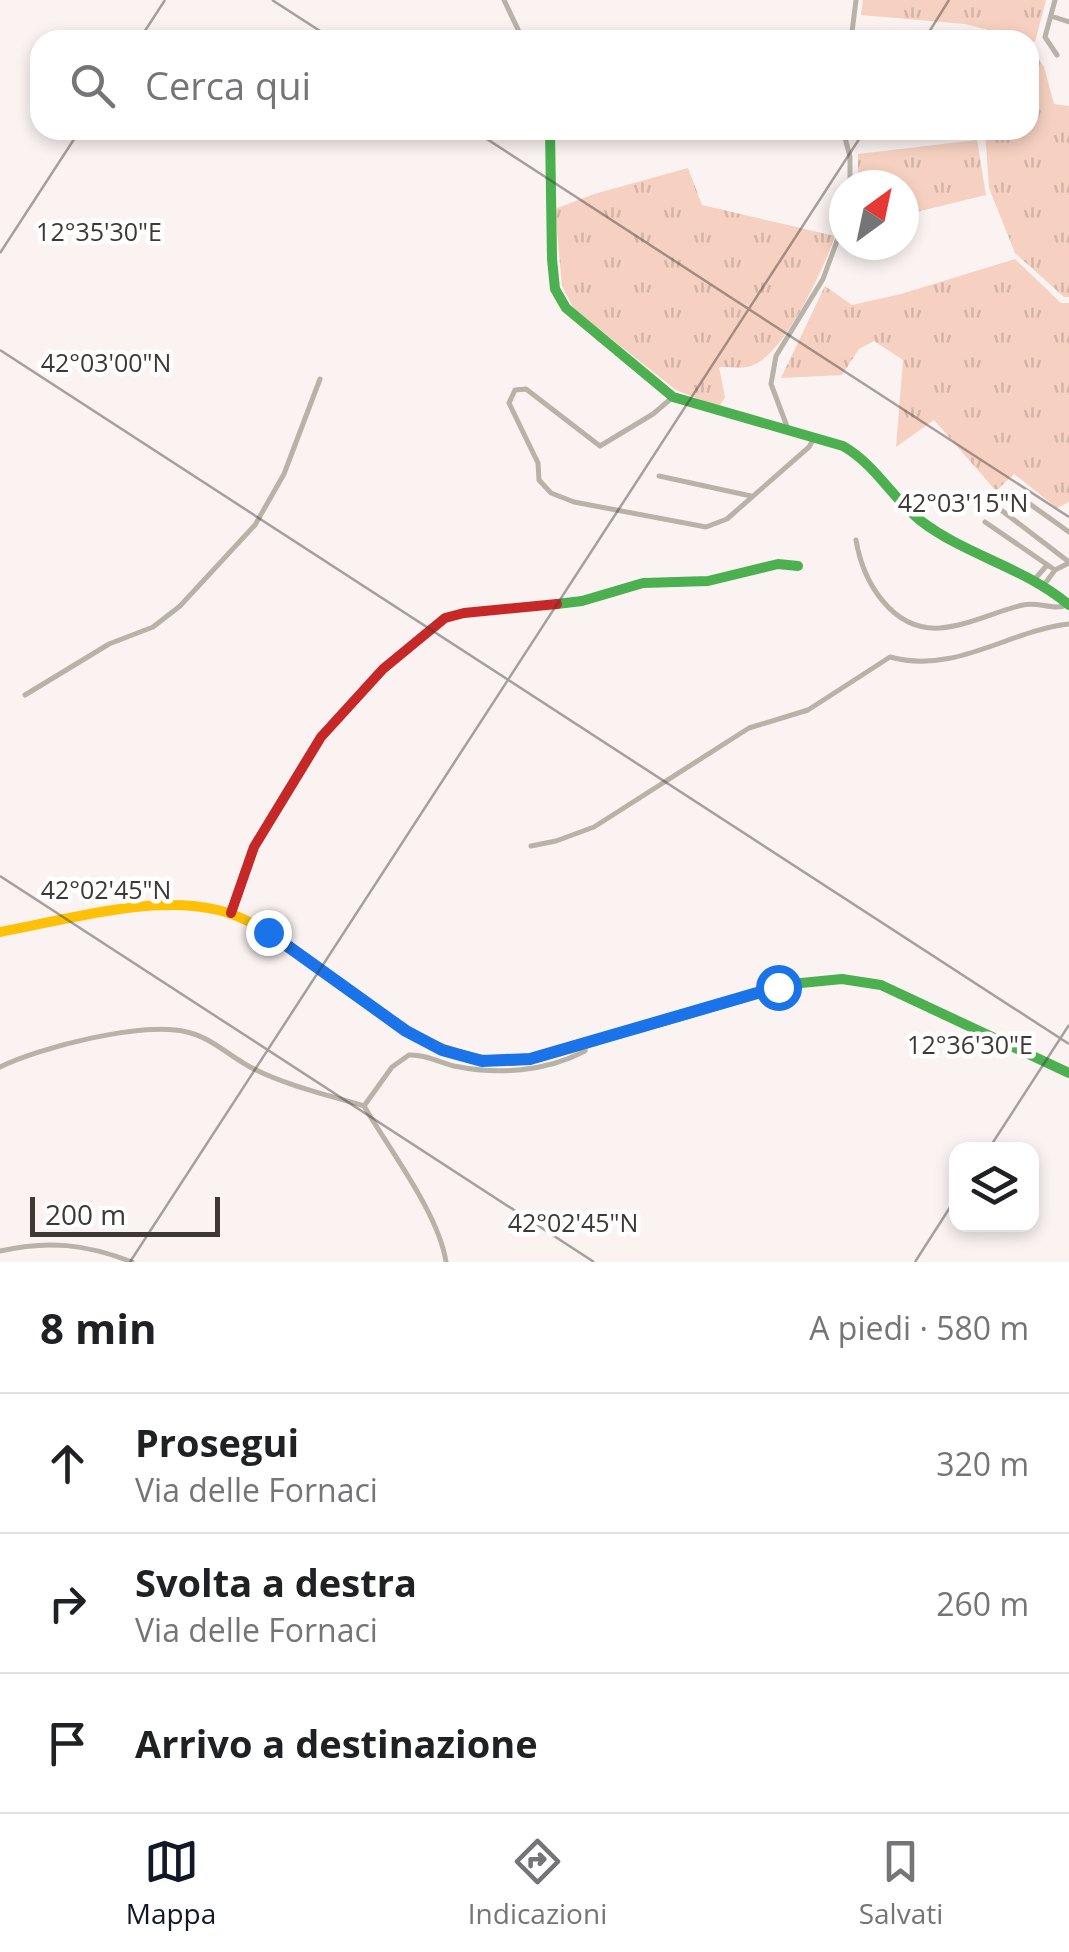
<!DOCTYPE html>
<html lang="it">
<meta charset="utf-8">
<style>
:root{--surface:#fff;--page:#f6f6f6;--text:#202124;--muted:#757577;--line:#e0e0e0;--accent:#111827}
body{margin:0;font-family:"Open Sans",sans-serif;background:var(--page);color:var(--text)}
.controls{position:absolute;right:30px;bottom:30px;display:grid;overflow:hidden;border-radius:20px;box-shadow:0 5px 15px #0003}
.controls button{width:90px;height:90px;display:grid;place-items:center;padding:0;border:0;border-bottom:2px solid var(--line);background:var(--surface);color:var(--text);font:50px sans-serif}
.compass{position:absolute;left:829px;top:170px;width:90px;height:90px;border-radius:50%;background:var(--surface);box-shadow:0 5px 15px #0003;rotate:33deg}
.scale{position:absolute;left:30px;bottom:25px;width:190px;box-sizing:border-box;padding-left:10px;border:5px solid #3e3937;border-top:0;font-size:28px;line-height:35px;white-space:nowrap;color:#3e3937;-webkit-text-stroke:8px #fff;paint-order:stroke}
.stop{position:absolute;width:30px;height:30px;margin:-22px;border:8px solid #1a73e8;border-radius:50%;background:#fff}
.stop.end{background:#1a73e8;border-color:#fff;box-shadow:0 2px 10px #0008}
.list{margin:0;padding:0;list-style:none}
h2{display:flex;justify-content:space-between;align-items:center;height:130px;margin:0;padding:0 40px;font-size:42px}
h2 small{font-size:32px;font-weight:400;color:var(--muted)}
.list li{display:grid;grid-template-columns:65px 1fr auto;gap:30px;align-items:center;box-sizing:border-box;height:140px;padding:0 40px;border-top:2px solid var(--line)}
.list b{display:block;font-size:38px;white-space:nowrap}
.list p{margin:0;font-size:32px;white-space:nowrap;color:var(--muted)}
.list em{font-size:32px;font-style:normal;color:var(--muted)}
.icon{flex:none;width:55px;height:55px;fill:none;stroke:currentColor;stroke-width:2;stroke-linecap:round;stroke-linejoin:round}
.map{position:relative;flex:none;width:1069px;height:1262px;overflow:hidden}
.search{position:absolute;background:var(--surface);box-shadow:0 5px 15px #0003;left:30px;right:30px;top:30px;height:110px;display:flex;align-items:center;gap:25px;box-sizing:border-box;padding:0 35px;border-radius:30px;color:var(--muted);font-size:38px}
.sheet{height:550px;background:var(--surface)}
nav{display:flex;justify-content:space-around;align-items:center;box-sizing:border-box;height:140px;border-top:2px solid var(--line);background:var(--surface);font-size:28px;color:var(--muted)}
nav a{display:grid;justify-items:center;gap:5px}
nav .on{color:var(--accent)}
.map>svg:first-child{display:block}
.grass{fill:url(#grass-tufts)}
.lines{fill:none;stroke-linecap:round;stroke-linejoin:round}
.street{stroke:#b9b2a9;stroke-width:5}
.fast{stroke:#4caf50;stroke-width:10}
.slow{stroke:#ffc107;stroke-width:10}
.jam{stroke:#c62828;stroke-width:10}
.route{stroke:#1a73e8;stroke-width:12}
.ticks{fill:none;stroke:#3e3937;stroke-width:2.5;stroke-opacity:0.45}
.ticks-label{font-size:25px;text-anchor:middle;fill:#3e3937;stroke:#fff;stroke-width:9;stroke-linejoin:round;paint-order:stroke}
</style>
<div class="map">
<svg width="1069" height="1262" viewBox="0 0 1069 1262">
<defs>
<pattern id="grass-tufts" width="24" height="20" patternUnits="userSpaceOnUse" patternTransform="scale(2.5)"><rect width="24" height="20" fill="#f6d1c1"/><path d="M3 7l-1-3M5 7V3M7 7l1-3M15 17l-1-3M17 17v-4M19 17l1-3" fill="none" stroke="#d4b4a6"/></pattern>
</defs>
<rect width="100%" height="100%" fill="#faf3f1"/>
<path class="grass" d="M863,0H1046L1035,42L965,24L861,15Z
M1030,46L1044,67L1054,104L1069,106V297H1064L1015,253L989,188L985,130H1029Z
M977,140L986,195L904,215V185H858V154Z
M688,168L702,205L835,236C824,268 784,356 751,366C742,369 729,367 719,367L725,397L719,407L676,390L574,309L562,286L555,209L594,194Z
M1015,259L1061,303H1069V502L1057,508L1014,474L996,491L934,420L896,447L903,360L874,341L859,349L842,375L781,378L825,286L852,305L901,294Z"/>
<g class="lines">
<path class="street" d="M504,0L523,40
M1055,0L1045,37L1057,55
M1051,16L1069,22
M851,40L856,0
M843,130L850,157V185
M673,397L653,414L600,446L526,389L515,390L509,403L538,463L539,480L551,493L574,502L706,527L727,519L809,447L814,438
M788,429L771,384L776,356L823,279L844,222
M659,476L751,496
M1013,492L1069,532
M1001,510L1069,562
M985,522L1055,570L1069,563
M856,540C863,582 892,631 940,628C968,626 996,611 1023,605C1039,601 1054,612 1069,604
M1035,579L1047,565
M1044,585L1055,570
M25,695L109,644L153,627L180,606L255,525L284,474L320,379
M531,846L556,841L594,827L749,728L808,710L890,657C955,675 1010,630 1069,624
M0,1067C40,1047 144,1021 187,1032C213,1038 231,1058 254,1069C288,1086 328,1095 364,1106
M0,1251C48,1240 86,1244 132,1262
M446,1262C439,1214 389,1149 364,1106L392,1067L409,1055C424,1054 439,1062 454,1066C498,1075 545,1072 585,1051L586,1044"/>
<path class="fast" d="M550,130L552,259L555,289L566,308L673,397L843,446C876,465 892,498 921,521C967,556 1024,567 1069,605
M557,604L582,601L643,583L708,581L778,564L798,566
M636,1029L791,984L842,979L881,985L1069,1073"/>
<path class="slow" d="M0,932C67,920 151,894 218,910C252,918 282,942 311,962C376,1008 446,1077 533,1058C568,1051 602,1038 636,1029"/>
<path class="jam" d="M231,913L254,847L321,737L383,669L445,618L464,613L557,604"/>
</g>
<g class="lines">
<path class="route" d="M268,932L406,1031L442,1050L482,1061L530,1059L778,987"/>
</g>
<path class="ticks" d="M272,0L334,40M139,40L165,0M924,40L949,0M473,130L1069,517M0,253L80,130M0,350L1069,1044M0,876L594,1262M988,1150L1069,1025M130,1262L865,130M915,1262L956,1198"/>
<g class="ticks-label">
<text x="99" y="241">12°35'30"E</text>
<text x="106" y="372">42°03'00"N</text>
<text x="963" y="512">42°03'15"N</text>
<text x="106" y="899">42°02'45"N</text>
<text x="970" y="1054">12°36'30"E</text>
<text x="573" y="1232">42°02'45"N</text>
</g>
</svg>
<div class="controls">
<button><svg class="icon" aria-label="layers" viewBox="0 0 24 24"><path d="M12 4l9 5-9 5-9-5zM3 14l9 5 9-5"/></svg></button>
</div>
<svg class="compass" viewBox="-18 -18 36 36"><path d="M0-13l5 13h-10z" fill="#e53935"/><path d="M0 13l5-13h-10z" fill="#757577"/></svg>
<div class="scale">200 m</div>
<div class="stop" style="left:778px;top:987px"></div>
<div class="stop end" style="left:268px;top:932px"></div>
<div class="search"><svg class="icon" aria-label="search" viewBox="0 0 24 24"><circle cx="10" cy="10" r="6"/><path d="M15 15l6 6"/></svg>Cerca qui</div>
</div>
<section class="sheet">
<h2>8 min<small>A piedi · 580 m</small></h2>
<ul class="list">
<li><svg class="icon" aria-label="ahead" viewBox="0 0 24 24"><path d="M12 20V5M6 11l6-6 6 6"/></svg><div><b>Prosegui</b><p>Via delle Fornaci</p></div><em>320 m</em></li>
<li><svg class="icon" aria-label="right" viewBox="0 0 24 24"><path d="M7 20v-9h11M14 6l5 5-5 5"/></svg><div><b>Svolta a destra</b><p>Via delle Fornaci</p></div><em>260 m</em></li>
<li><svg class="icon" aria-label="arrive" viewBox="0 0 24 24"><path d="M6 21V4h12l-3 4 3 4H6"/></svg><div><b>Arrivo a destinazione</b></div></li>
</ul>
</section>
<nav>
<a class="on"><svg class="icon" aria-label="map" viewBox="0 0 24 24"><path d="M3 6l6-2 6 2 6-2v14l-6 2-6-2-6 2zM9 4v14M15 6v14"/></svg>Mappa</a>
<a><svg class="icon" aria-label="directions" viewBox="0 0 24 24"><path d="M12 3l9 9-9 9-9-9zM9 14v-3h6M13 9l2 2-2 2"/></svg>Indicazioni</a>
<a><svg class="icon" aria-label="saved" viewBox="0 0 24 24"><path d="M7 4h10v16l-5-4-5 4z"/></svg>Salvati</a>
</nav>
